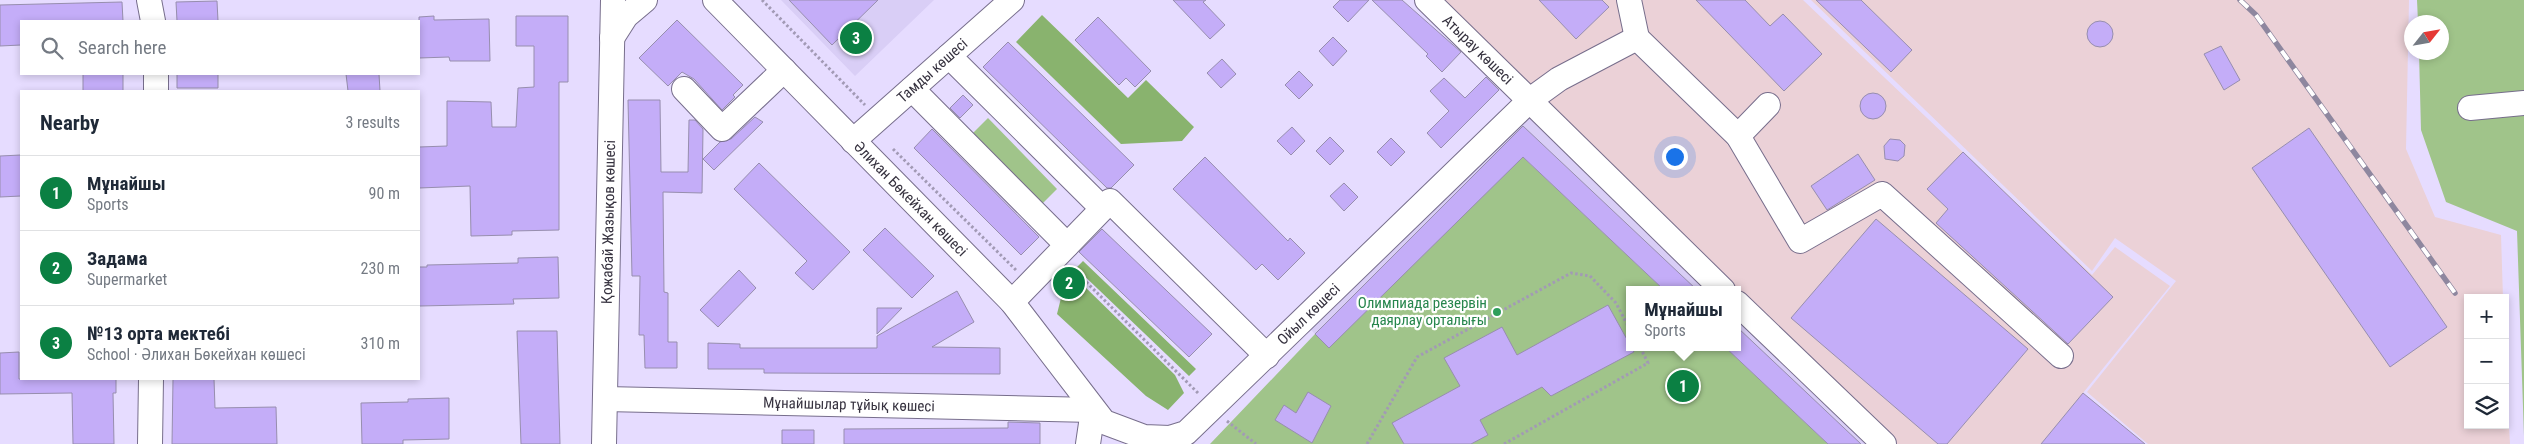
<!DOCTYPE html>
<meta charset="utf-8">
<style>
:root{--surface:#fff;--page:#f6f6f7;--text:#1f2937;--muted:#747a83;--line:#e0e1e3;--accent:#0b8043}
body{margin:0;font-family:"Roboto Condensed",sans-serif;background:var(--page);color:var(--text)}
.controls{position:absolute;right:15px;bottom:15px;display:grid;overflow:hidden;border-radius:0px;box-shadow:0 2px 8px #0003}
.controls button{width:45px;height:45px;display:grid;place-items:center;padding:0;border:0;border-bottom:1px solid var(--line);background:var(--surface);color:var(--text);font:25px sans-serif}
.compass{position:absolute;left:2404px;top:15px;width:45px;height:45px;border-radius:50%;background:var(--surface);box-shadow:0 2px 8px #0003;rotate:59deg}
.you{position:absolute;left:1674px;top:156px;width:18px;height:18px;margin:-12px;border:4px solid #fff;border-radius:50%;background:#1a73e8;box-shadow:0 0 0 8px #1a73e833}
.badge{display:grid;place-items:center;width:32px;height:32px;border-radius:50%;background:var(--accent);color:#fff;font-size:16px;font-weight:700}
.pin{position:absolute;translate:-50% -50%;border:2px solid #fff;box-shadow:0 1px 5px #0006}
.popup{position:absolute;left:1626px;top:286px;width:115px;height:65px;box-sizing:border-box;display:grid;place-content:center;border-radius:0px;background:var(--surface);filter:drop-shadow(0 1px 4px #0005);font-size:16px;white-space:nowrap;color:var(--muted)}
.popup b{font-size:19px;color:var(--text)}
.popup::after{content:'';position:absolute;left:50%;top:100%;margin-left:-10px;border:10px solid transparent;border-top-color:var(--surface)}
.list{margin:0;padding:0;list-style:none}
h2{display:flex;justify-content:space-between;align-items:center;height:65px;margin:0;padding:0 20px;font-size:21px}
h2 small{font-size:16px;font-weight:400;color:var(--muted)}
.list li{display:grid;grid-template-columns:32px 1fr auto;gap:15px;align-items:center;box-sizing:border-box;height:75px;padding:0 20px;border-top:1px solid var(--line)}
.list b{display:block;font-size:19px;white-space:nowrap}
.list p{margin:0;font-size:16px;white-space:nowrap;color:var(--muted)}
.list em{font-size:16px;font-style:normal;color:var(--muted)}
.icon{flex:none;width:28px;height:28px;fill:none;stroke:currentColor;stroke-width:2;stroke-linecap:round;stroke-linejoin:round}
.map{position:relative;flex:none;width:2524px;height:444px;overflow:hidden}
.search{position:absolute;background:var(--surface);box-shadow:0 2px 8px #0003;left:20px;top:20px;width:400px;height:55px;display:flex;align-items:center;gap:12px;box-sizing:border-box;padding:0 18px;border-radius:0px;color:var(--muted);font-size:19px}
.panel{position:absolute;background:var(--surface);box-shadow:0 2px 8px #0003;left:20px;top:90px;width:400px;height:290px;border-radius:0px}
.map>svg:first-child{display:block}
.commercial{fill:#ebd1d7}
.built{fill:#d9cef6}
.green{fill:#a0c48a}
.forest{fill:#89b36e}
.building{fill:#c4adf8;stroke:#978eae}
.lines{fill:none;stroke-linecap:round;stroke-linejoin:round}
.minor-casing{stroke:#776e8c;stroke-width:26}
.path{stroke:#a29ab5;stroke-width:3;stroke-dasharray:2.5 2.5;stroke-linecap:butt}
.minor{stroke:#fff;stroke-width:24}
.rail-casing{stroke:#8e879f;stroke-width:5.5}
.rail{stroke:#fff;stroke-width:4;stroke-dasharray:11;stroke-linecap:butt}
.leisure-dot{fill:#2e9e5b;stroke:#fff;stroke-width:2}
.labels{text-anchor:middle;stroke-width:4.5;stroke-linejoin:round;paint-order:stroke}
.street-label{font-size:15px;fill:#36323f;stroke:#fff}
.leisure-label{font-size:15px;fill:#27864d;stroke:#fff;text-anchor:end}
</style>
<div class="map">
<svg width="2524" height="444" viewBox="0 0 2524 444">
<rect width="100%" height="100%" fill="#e6dcff"/>
<path class="commercial" d="M1444,0H1803L2092,275L2115,247L2170,286L2083,393L2145,444H1890L1892,440Z
M1811,0H2409L2406,149L2435,217L2501,235L2503,298H2468V425H2505V353L2510,444H2148L2087,392L2176,281L2115,238L2092,271Z"/>
<path class="built" d="M781,0H934L855,76Z
M1528,106L1714,290H1664L1523,157L1329,348L1306,325Z
M1737,312L1871,444H1828L1725,347H1737Z"/>
<path class="green" d="M2417,0H2524V436L2517,231L2446,202L2421,130L2419,53L2442,52V22H2418Z
M988,118L1057,189L1041,205L972,134Z
M1523,157L1664,290H1629V347H1725L1828,444H1210L1315,334Z"/>
<path class="forest" d="M1042,15L1128,98L1146,80L1194,127L1182,141L1121,144L1016,42Z
M1083,261L1196,369L1189,376L1076,268Z
M1082,284L1175,375L1184,393L1168,410L1146,396L1057,314L1062,294L1068,298Z"/>
<path class="building" d="M789,0H878L832,45Z
M1173,0H1206L1203,2L1225,25L1210,39Z
M1340,0H1369L1348,22L1333,7Z
M1372,0H1402L1461,52L1442,72L1426,56L1428,54Z
M1539,0H1602L1609,7L1576,39Z
M1696,0H1745L1770,26L1783,14L1822,54L1784,91Z
M1816,0H1861L1912,50L1891,72Z
M217,1L218,21H177L176,2Z
M122,2L123,21H21V45L0,46V5Z
M434,16V20L489,19L490,61H450L449,57L419,58V17Z
M516,16H568V82H559V230L512,231V235L471,236L470,186L419,188V147L447,146V101L491,102L492,127H516L518,88L534,87V46H516Z
M1098,17L1151,71L1135,87L1126,78L1119,85L1075,40Z
M677,20L743,85L733,95L735,97L722,110L694,79L682,72L668,86L639,58Z
M2087 34a13 13 0 1 1 26 0a13 13 0 1 1-26 0Z
M1333,37L1347,51L1333,66L1319,51Z
M1008,42L1134,165L1111,188H1107L983,67Z
M2221,46L2240,80L2224,90L2204,54Z
M1222,59L1236,74L1221,88L1207,73Z
M1299,71L1313,85L1299,99L1285,85Z
M83,74H123V91H83Z
M177,74H218V88H177Z
M346,74H379L380,91H348Z
M1486,77L1499,90L1441,148L1427,133L1449,111L1430,91L1444,78L1465,98Z
M1860 106a13 13 0 1 1 26 0a13 13 0 1 1-26 0Z
M963,95L973,105L960,118L950,108Z
M628,100H660L661,172H688L689,120H695L703,129L702,193L663,192L664,292L668,293V342H677V368H645L644,335H639L640,276H632Z
M755,117L763,122L714,170L703,159L720,142L731,139Z
M1523,126L1697,290H1664L1523,157L1329,348L1315,334Z
M1292,127L1305,141L1291,155L1277,141Z
M2309,128L2447,327L2390,367L2252,168Z
M932,129L1039,237L1021,255L914,148Z
M1330,137L1344,151L1330,165L1316,151Z
M1391,138L1405,152L1391,166L1377,152Z
M1890,139L1900,140L1905,145L1904,156L1898,161L1885,159L1884,146Z
M1963,152L2113,297L2068,344L1936,223L1948,209L1927,189Z
M1858,154L1875,180L1827,210L1811,186Z
M21,155V196L0,197V156Z
M1205,157L1288,241L1290,238L1305,253L1278,280L1262,264L1256,270L1173,189Z
M759,163L850,252L813,290L795,273L807,261L734,189Z
M1344,183L1358,197L1344,211L1330,196Z
M1876,219L2028,349L1947,444H1938L1791,318Z
M885,228L934,276L912,298L863,250Z
M1102,229L1212,334L1189,357L1079,252Z
M558,257L559,298L513,299L514,304L419,306V267H427V265L518,263V258Z
M739,270L756,288L718,327L700,310Z
M957,291L974,322L932,347L1000,348V374L764,373V369H708V343L740,344V348H877V336Z
M1608,305L1634,352L1551,396L1542,387L1480,420L1488,435L1471,444H1404L1392,423L1460,386L1444,358L1502,327L1517,355Z
M877,308H902L877,334Z
M1737,327L1861,444H1828L1725,347H1737Z
M517,331H557L560,444H521Z
M19,352V379H116V393H113L114,444H73L72,393L0,394V353Z
M173,379H214L215,408L276,407L277,444H172Z
M1308,392L1331,406L1312,443L1275,420L1284,405L1296,413Z
M2083,393L2145,444H2041Z
M449,398V439L403,440V444H362L361,403L408,402V399Z
M1008,422L1040,423V444H844V429L1008,428Z
M782,430H814V444H782Z"/>
<g class="lines">
<g class="minor-casing">
<g id="minor">
<path d="M149,0L153,21"/>
<path id="s1" d="M715,0L1012,302L1104,422L1144,437L1170,438L1186,433L1530,100L1559,79L1637,38L1738,136L1800,241L1882,194L2061,356"/>
<path id="s2" d="M1427,0L1723,290"/>
<path d="M1629,0L1637,38"/>
<path d="M612,38L626,16L645,0"/>
<path d="M949,56L1102,208"/>
<path d="M684,89L722,129L784,70"/>
<path d="M912,89L1067,245"/>
<path d="M156,91V74"/>
<path d="M2470,108L2524,103"/>
<path d="M1738,136L1768,105"/>
<path id="s3" d="M853,141L1012,0"/>
<path d="M1012,302L1110,201L1267,356"/>
<path d="M1737,303L1884,444"/>
<path id="s4" d="M605,399L1093,410"/>
<path d="M150,444L151,379"/>
<path id="s5" d="M604,444L613,0"/>
<path d="M1088,444L1093,410"/>
</g>
</g>
<path class="path" d="M762,0L865,105
M893,149L1017,271
M1072,268L1199,394
M1227,421L1256,444
M1367,444L1417,357L1571,273L1590,276L1616,303L1629,328
M1504,444L1648,363L1640,347"/>
<use href="#minor" class="minor"/>
<g class="rail-casing">
<path id="rail" d="M2240,0L2256,15L2455,293"/>
</g>
<use href="#rail" class="rail"/>
</g>
<circle class="leisure-dot" cx="1497" cy="312" r="5"/>
<g class="labels">
<g class="street-label">
<text dy="5" stroke="none"><textPath href="#s2" startOffset="71">Атырау көшесі</textPath></text>
<text dy="5" stroke="none"><textPath href="#s3" startOffset="106">Тамды көшесі</textPath></text>
<text dy="5" stroke="none"><textPath href="#s1" startOffset="279">Әлихан Бөкейхан көшесі</textPath></text>
<text dy="5" stroke="none"><textPath href="#s5" startOffset="222">Қожабай Жазықов көшесі</textPath></text>
<text dy="5" stroke="none"><textPath href="#s1" startOffset="831">Ойыл көшесі</textPath></text>
<text dy="5" stroke="none"><textPath href="#s4" startOffset="244">Мұнайшылар тұйық көшесі</textPath></text>
</g>
<g class="leisure-label">
<text x="1487" y="308">Олимпиада резервін<tspan x="1487" dy="17">даярлау орталығы</tspan></text>
</g>
</g>
</svg>
<div class="controls">
<button>+</button>
<button>−</button>
<button><svg class="icon" aria-label="layers" viewBox="0 0 24 24"><path d="M12 4l9 5-9 5-9-5zM3 14l9 5 9-5"/></svg></button>
</div>
<svg class="compass" viewBox="-18 -18 36 36"><path d="M0-13l5 13h-10z" fill="#e53935"/><path d="M0 13l5-13h-10z" fill="#747a83"/></svg>
<div class="you"></div>
<div class="pin badge" style="left:1683px;top:386px">1</div>
<div class="popup"><b>Мұнайшы</b>Sports</div>
<div class="pin badge" style="left:1069px;top:283px">2</div>
<div class="pin badge" style="left:856px;top:38px">3</div>
<div class="search"><svg class="icon" aria-label="search" viewBox="0 0 24 24"><circle cx="10" cy="10" r="6"/><path d="M15 15l6 6"/></svg>Search here</div>
<section class="panel">
<h2>Nearby<small>3 results</small></h2>
<ul class="list">
<li><span class="badge">1</span><div><b>Мұнайшы</b><p>Sports</p></div><em>90 m</em></li>
<li><span class="badge">2</span><div><b>Задама</b><p>Supermarket</p></div><em>230 m</em></li>
<li><span class="badge">3</span><div><b>№13 орта мектебі</b><p>School · Әлихан Бөкейхан көшесі</p></div><em>310 m</em></li>
</ul>
</section>
</div>
